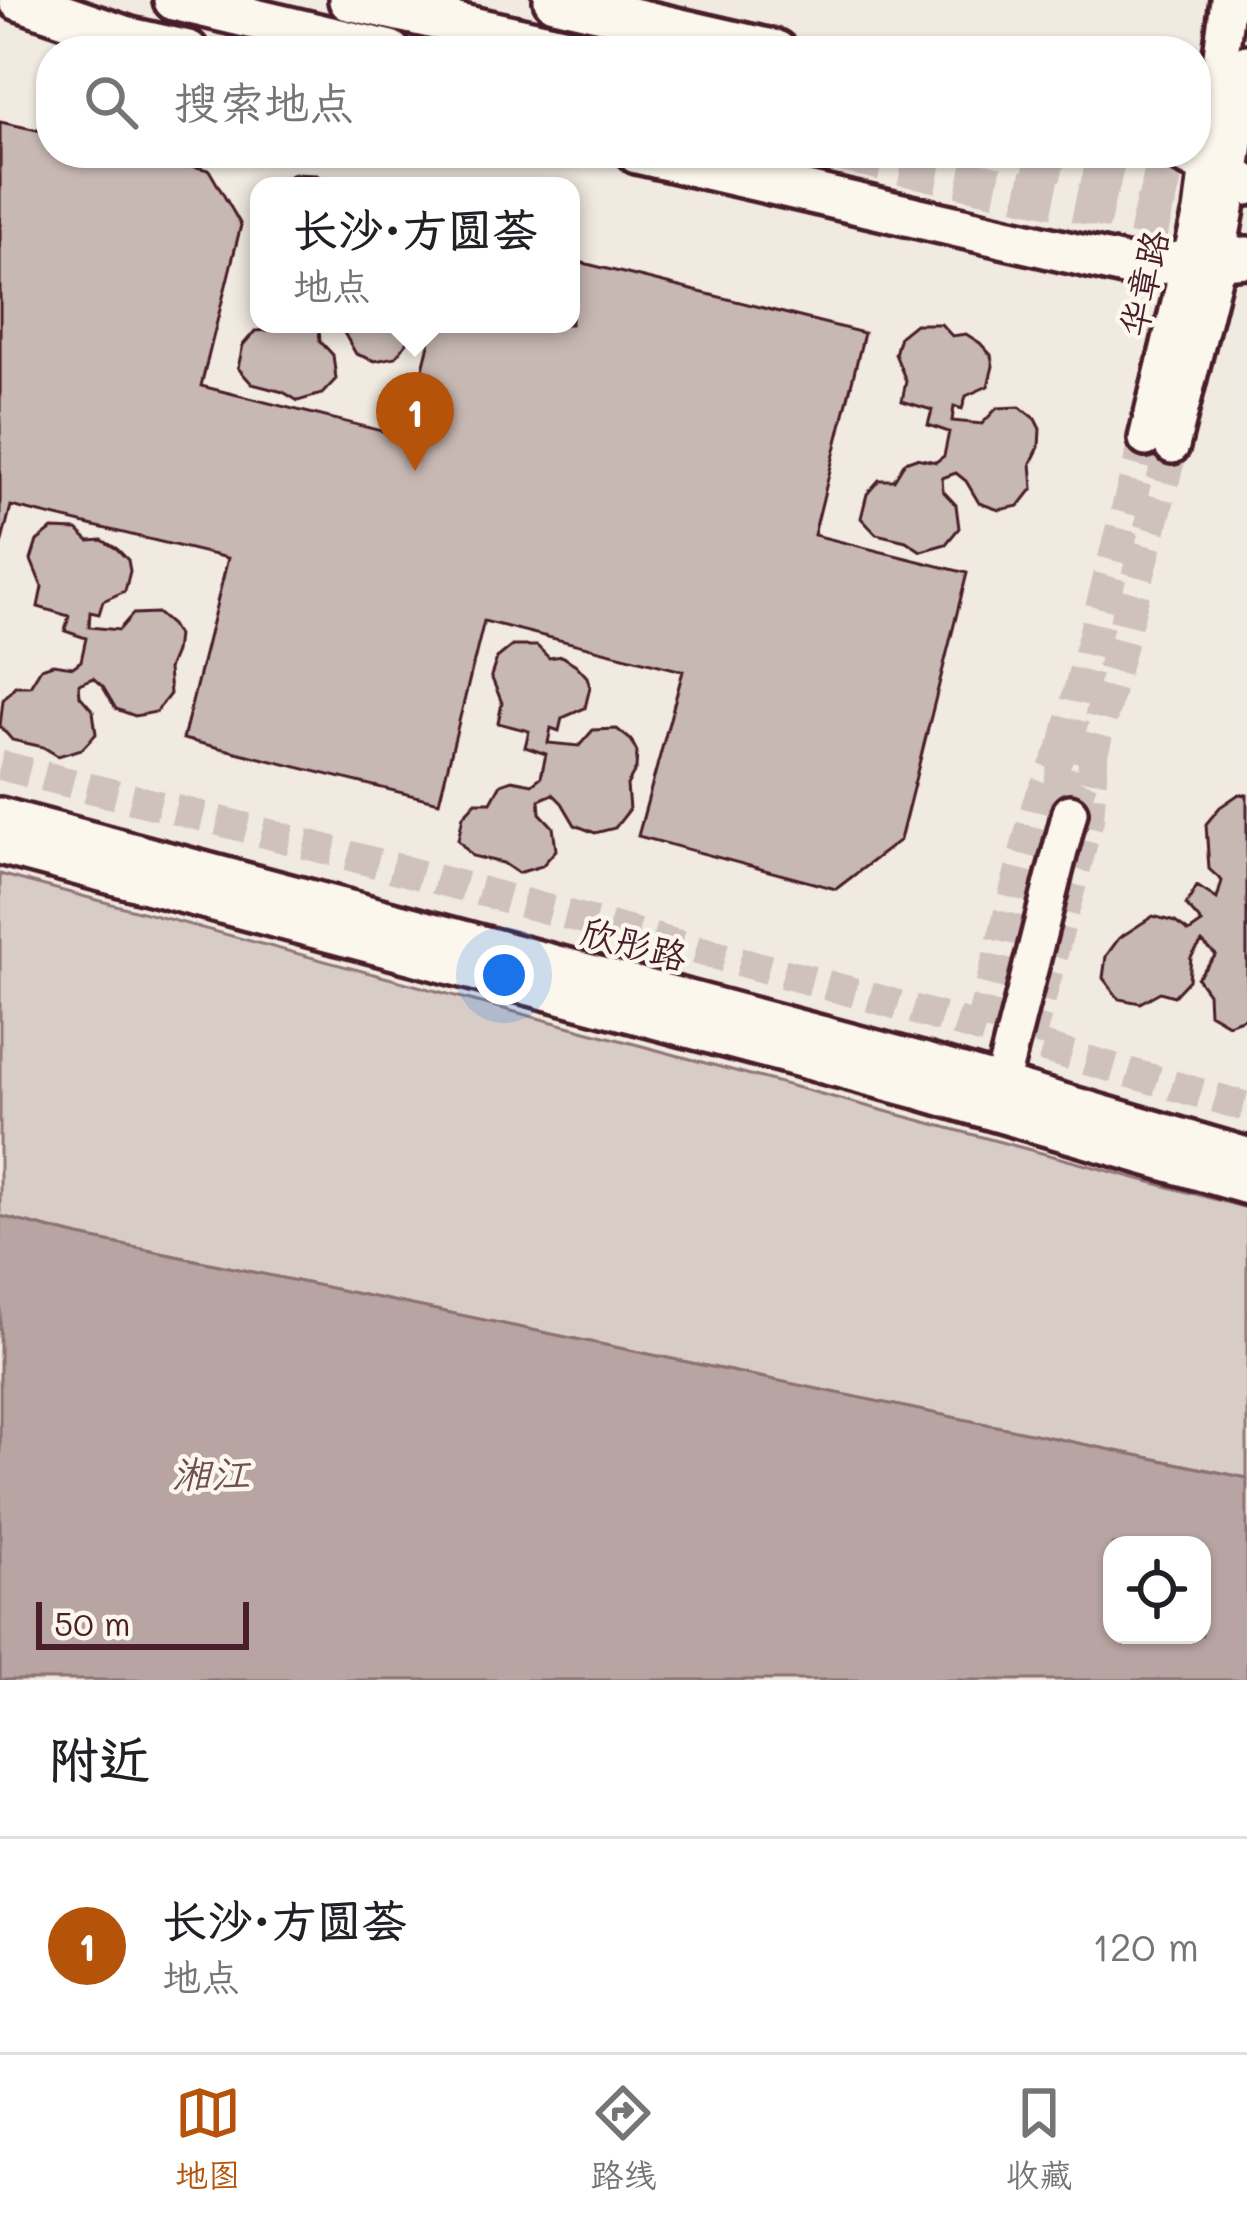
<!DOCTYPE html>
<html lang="zh">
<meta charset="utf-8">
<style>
:root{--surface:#fff;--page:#f6f6f6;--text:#202124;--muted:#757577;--line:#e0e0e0;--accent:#b45309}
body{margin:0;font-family:Mali,"LXGW WenKai TC",sans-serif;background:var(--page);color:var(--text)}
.controls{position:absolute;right:36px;bottom:36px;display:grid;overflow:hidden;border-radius:24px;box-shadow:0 3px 9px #0004}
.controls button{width:108px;height:108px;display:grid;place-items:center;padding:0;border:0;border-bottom:3px solid var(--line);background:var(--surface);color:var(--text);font:60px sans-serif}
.scale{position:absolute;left:36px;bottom:30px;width:213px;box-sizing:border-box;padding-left:12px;border:6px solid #4a1f2b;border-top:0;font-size:33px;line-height:42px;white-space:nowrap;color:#4a1f2b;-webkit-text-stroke:9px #fbf7ec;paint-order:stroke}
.you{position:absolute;left:504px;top:975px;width:42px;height:42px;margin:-30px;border:9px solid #fff;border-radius:50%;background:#1a73e8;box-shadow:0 0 0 18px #1a73e833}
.badge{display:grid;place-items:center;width:78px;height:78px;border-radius:50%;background:var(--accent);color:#fff;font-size:39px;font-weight:700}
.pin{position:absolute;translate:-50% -99px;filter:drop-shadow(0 3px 6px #0008)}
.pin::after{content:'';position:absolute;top:63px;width:42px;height:36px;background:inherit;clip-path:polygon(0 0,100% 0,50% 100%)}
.popup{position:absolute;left:250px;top:177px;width:330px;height:156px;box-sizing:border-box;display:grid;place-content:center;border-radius:24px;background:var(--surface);filter:drop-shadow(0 3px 9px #0005);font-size:39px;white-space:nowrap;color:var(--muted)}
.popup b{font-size:45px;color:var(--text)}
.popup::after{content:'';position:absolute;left:50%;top:100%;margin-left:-24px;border:24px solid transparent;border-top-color:var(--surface)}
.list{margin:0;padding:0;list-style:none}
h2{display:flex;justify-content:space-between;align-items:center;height:156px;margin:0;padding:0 48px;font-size:51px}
h2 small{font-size:39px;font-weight:400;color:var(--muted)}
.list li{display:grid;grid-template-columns:78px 1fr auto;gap:36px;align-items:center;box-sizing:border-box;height:216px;padding:0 48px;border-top:3px solid var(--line)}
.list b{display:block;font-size:45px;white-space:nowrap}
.list p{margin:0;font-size:39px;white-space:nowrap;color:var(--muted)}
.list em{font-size:39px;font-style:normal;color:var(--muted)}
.icon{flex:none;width:66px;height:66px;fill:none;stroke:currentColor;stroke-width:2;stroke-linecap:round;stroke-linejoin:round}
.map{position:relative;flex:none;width:1247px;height:1680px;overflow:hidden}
.search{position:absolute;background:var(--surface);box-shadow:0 3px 9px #0004;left:36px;right:36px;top:36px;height:132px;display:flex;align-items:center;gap:30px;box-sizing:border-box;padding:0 42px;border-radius:48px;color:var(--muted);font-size:45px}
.sheet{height:372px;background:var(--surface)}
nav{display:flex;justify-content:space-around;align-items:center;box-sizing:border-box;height:168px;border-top:3px solid var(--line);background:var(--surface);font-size:33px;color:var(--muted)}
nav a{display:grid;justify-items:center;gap:6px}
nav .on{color:var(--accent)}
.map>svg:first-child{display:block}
.green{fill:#d8ccc6;stroke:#917678;stroke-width:3}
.water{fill:#b8a4a2;stroke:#8c6f72;stroke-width:3;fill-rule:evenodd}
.building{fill:#c8b8b3;stroke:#4a1f2b;stroke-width:3}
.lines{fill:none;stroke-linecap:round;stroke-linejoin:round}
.tertiary-tunnel{stroke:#cfc1bc;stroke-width:30;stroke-dasharray:30 15;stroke-linecap:butt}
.secondary-tunnel{stroke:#cfc1bc;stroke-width:33;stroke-dasharray:33 16;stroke-linecap:butt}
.primary-tunnel{stroke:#cfc1bc;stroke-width:39;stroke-dasharray:39 20;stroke-linecap:butt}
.secondary-casing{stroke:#4a1f2b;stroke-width:42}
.primary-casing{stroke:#4a1f2b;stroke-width:48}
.secondary{stroke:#fbf7ec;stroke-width:33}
.primary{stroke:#fbf7ec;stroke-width:39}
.labels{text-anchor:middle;stroke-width:9;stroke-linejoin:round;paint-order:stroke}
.street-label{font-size:36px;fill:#4a1f2b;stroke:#fbf7ec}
.water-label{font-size:39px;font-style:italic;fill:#704e55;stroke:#fbf7ec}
</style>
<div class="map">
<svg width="1247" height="1680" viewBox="0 0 1247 1680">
<rect width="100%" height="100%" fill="#f0eae0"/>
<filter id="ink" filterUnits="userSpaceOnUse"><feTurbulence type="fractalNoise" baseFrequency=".00833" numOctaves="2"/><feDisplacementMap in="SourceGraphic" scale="24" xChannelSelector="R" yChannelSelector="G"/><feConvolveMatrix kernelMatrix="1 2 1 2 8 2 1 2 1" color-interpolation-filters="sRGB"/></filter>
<g filter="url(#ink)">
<path class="green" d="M0,874L1247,1208V1478L79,1236L0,1216Z"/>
<path class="water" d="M0,1216L79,1236L1247,1478V1680H0ZM1112,1545H1202V1635H1112Z"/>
<path class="building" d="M0,122L51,133V153H135L209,170L241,225L201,386L406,437L434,324H571V260L864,333L814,535L967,573L900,840L836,889L638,836L683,671L484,621L439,802L183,739L228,558L11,506L0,549Z
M292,174L317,175L329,186H277Z
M274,324H330L319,328L320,341L333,355L336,379L322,394L298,401L283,392L252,384L238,368L243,345L255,331L270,330Z
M334,324H409L410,338L396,357L375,361L356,354L343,331Z
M915,324H941L952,336L966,334L980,343L991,355L993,366L988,386L966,396L962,409L954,406L952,421L982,424L997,408L1020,407L1035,419L1040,429L1039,447L1031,463L1033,488L1019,506L999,510L979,503L966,481L956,473L942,478L943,491L956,505L959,528L946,544L921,551L906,541L876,534L861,518L867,494L879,480H894L905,462L916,458L936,462L944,456L949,432L928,425L932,410L902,401L906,381L895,354L900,336Z
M52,529L77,530L89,541L102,540L117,549L128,560L130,571L125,591L103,601L99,614L90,612L89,627L119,630L133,614L157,613L171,625L177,635L175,652L168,669L170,694L156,712L135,716L116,709L103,687L93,678L79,684L80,696L93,711L96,734L82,749L58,756L43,747L12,740L0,726L3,700L15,686H30L41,668L53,664L73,667L81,661L86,638L65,631L69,616L38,607L42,587L31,560L37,541Z
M512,646H537L549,658L562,656L576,665L587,677L590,687L585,708L562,718L559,731L551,728L548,743L579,746L593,730L617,729L631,740L637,752L636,769L627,785L629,810L615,828L595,833L575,825L562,803L553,794L539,800L540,813L553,827L556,850L542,866L518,873L503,863L472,856L458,840L463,816L476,802H491L501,784L512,780L532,784L541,777L546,754L525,747L529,731L498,723L502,703L491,676L497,658Z
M1239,794L1247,795V1017L1228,1024L1209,1013L1208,993L1197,978L1216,955L1202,942L1191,957L1189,980L1174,996L1160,992L1140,1003L1119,999L1103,978L1106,956L1119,938L1153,916L1175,922L1189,932L1202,923L1186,905L1197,886L1217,899L1222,881L1209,869L1206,824L1220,807Z"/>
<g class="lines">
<path class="tertiary-tunnel" d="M0,765L247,828L871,997L1247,1107
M979,1029L1037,804L1068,736
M1029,1043L1089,819L1094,744"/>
<path class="secondary-tunnel" d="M1058,799L1068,736L1146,439
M1070,812L1094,744L1172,446"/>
<path class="primary-tunnel" d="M844,153L1232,236
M1027,153L1247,205"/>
<g class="secondary-casing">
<path id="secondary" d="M1146,439L1201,212L1228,0
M1172,446L1215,274L1227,209L1247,62
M0,815L926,1061L1247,1155
M0,847L917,1091L1247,1187
M997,1100L1070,812"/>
</g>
<g class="primary-casing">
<path id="primary" d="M19,0L130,38L188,51
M174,0L390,51
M349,0L580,51
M554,0L776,51
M637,153L1128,266L1247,257
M1183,153L1247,185"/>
</g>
<use href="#secondary" class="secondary"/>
<use href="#primary" class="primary"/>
</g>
</g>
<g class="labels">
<g class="street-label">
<text transform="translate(1144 283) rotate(-77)" y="13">华章路</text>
<text transform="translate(634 944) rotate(15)" y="13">欣彤路</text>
</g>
<g class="water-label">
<text x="211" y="1488">湘江</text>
</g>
</g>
</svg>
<div class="controls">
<button><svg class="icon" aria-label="locate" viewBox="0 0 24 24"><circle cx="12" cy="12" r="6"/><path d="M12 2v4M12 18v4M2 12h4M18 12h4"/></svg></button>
</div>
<div class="scale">50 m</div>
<div class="you"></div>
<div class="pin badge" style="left:415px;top:471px">1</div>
<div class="popup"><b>长沙·方圆荟</b>地点</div>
<div class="search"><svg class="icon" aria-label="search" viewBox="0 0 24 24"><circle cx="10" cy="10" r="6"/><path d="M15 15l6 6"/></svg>搜索地点</div>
</div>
<section class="sheet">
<h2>附近<small></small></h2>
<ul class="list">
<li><span class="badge">1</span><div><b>长沙·方圆荟</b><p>地点</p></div><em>120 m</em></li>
</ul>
</section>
<nav>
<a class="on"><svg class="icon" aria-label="map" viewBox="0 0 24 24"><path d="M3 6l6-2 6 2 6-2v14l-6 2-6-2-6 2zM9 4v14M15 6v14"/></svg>地图</a>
<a><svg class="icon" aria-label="directions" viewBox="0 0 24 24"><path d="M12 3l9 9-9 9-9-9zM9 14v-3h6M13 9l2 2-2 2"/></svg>路线</a>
<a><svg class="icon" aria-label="saved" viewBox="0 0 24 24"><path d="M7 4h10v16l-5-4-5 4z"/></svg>收藏</a>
</nav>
